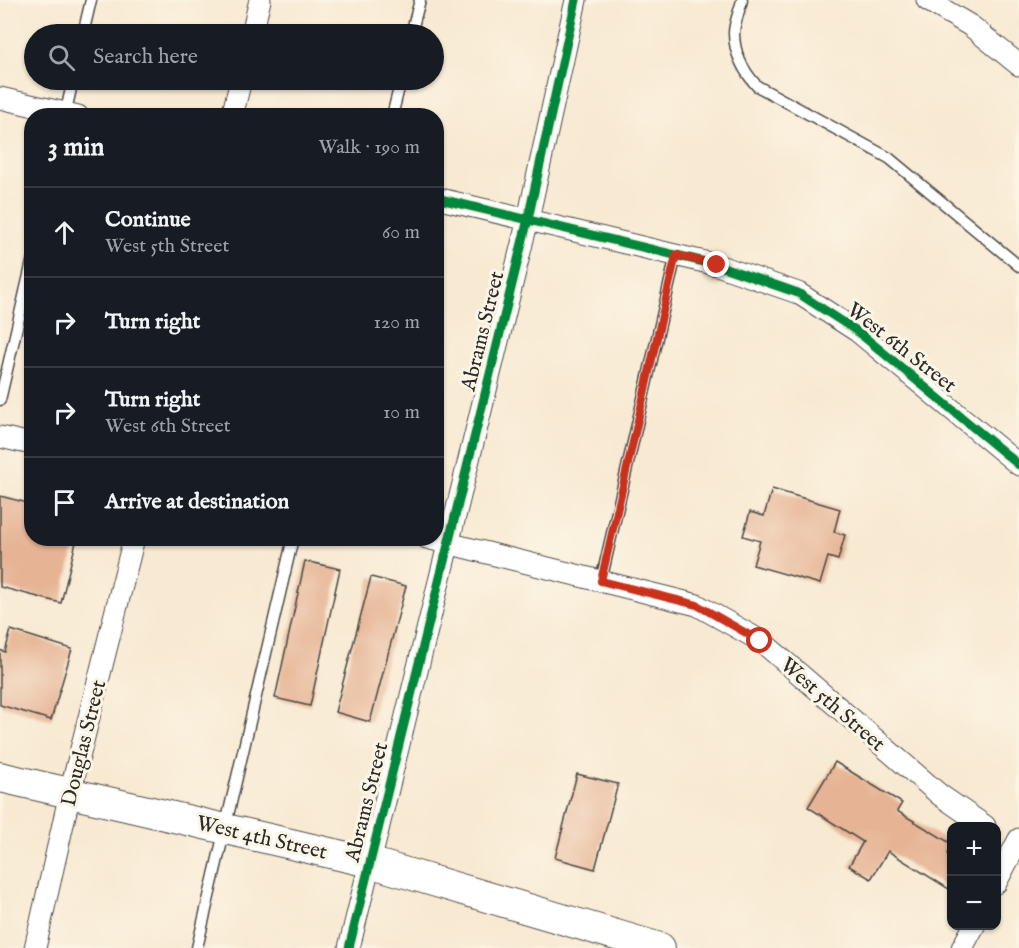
<!DOCTYPE html>
<meta charset="utf-8">
<style>
:root{--surface:#171b24;--page:#242831;--text:#f1f3f6;--muted:#9ea1a6;--line:#363941}
body{margin:0;font-family:"IM FELL English",serif;background:var(--page);color:var(--text)}
.controls{position:absolute;right:18px;bottom:18px;display:grid;overflow:hidden;border-radius:12px;box-shadow:0 2px 4px #0004}
.controls button{width:54px;height:54px;display:grid;place-items:center;padding:0;border:0;border-bottom:2px solid var(--line);background:var(--surface);color:var(--text);font:30px sans-serif}
.stop{position:absolute;width:18px;height:18px;margin:-14px;border:4px solid #c8321e;border-radius:50%;background:#fff}
.stop.end{background:#c8321e;border-color:#fff;box-shadow:0 2px 6px #0008}
.list{margin:0;padding:0;list-style:none}
h2{display:flex;justify-content:space-between;align-items:center;height:78px;margin:0;padding:0 24px;font-size:26px}
h2 small{font-size:20px;font-weight:400;color:var(--muted)}
.list li{display:grid;grid-template-columns:39px 1fr auto;gap:18px;align-items:center;box-sizing:border-box;height:90px;padding:0 24px;border-top:2px solid var(--line)}
.list b{display:block;font-size:22px;white-space:nowrap}
.list p{margin:0;font-size:20px;white-space:nowrap;color:var(--muted)}
.list em{font-size:20px;font-style:normal;color:var(--muted)}
.icon{flex:none;width:33px;height:33px;fill:none;stroke:currentColor;stroke-width:2;stroke-linecap:round;stroke-linejoin:round}
.map{position:relative;flex:none;width:1019px;height:948px;overflow:hidden}
.search{position:absolute;background:var(--surface);box-shadow:0 2px 4px #0004;left:24px;top:24px;width:420px;height:66px;display:flex;align-items:center;gap:15px;box-sizing:border-box;padding:0 21px;border-radius:33px;color:var(--muted);font-size:22px}
.panel{position:absolute;background:var(--surface);box-shadow:0 2px 4px #0004;left:24px;top:108px;width:420px;height:438px;border-radius:24px}
.map>svg:first-child{display:block}
.building{fill:#e6b494}
.lines{fill:none;stroke-linecap:round;stroke-linejoin:round}
.service-casing{stroke:#4a4844;stroke-width:13}
.minor-casing{stroke:#4a4844;stroke-width:23}
.secondary-casing{stroke:#4a4844;stroke-width:32}
.service{stroke:#fff;stroke-width:10}
.minor{stroke:#fff;stroke-width:21}
.secondary{stroke:#fff;stroke-width:30}
.cycleway-casing{stroke:#fcf5e5;stroke-width:13}
.cycleway{stroke:#00873e;stroke-width:9}
.route{stroke:#c8321e;stroke-width:8}
.labels{text-anchor:middle;stroke-width:6;stroke-linejoin:round;paint-order:stroke}
.street-label{font-size:21px;fill:#2b2b2b;stroke:#fcf5e5}
</style>
<div class="map">
<svg width="1019" height="948" viewBox="0 0 1019 948">
<rect width="100%" height="100%" fill="#fcf5e5"/>
<filter id="ink" filterUnits="userSpaceOnUse"><feTurbulence type="fractalNoise" baseFrequency=".0167" numOctaves="2"/><feDisplacementMap in="SourceGraphic" scale="12" xChannelSelector="R" yChannelSelector="G"/><feConvolveMatrix kernelMatrix="1 2 1 2 8 2 1 2 1" color-interpolation-filters="sRGB"/></filter>
<filter id="wash" filterUnits="userSpaceOnUse"><feTurbulence type="fractalNoise" baseFrequency=".008" numOctaves="4" result="noise"/><feDisplacementMap in="SourceGraphic" scale="24" xChannelSelector="R" yChannelSelector="G"/><feGaussianBlur stdDeviation="1.35" result="paint"/><feColorMatrix in="noise" values="0 0 0 0 0 0 0 0 0 0 0 0 0 0 0 0 0 1.4 0 .05"/><feComposite in="paint" operator="in"/></filter>
<g filter="url(#wash)">
<rect width="100%" height="100%" fill="#f8e9d2"/>
<g id="blocks">
<path class="building" d="M772,489L840,509L834,532L845,535L838,560L828,557L820,584L753,565L760,541L743,536L750,512L764,516Z
M0,496L32,504V538H77L61,603L0,587Z
M305,561L340,569L310,706L275,698Z
M371,577L406,586L370,722L335,712Z
M11,630L72,649L51,720L0,705V650L5,652Z
M835,762L902,803L897,811L952,844L947,854L952,857V891L888,851L871,879L849,866L863,842L808,807Z
M577,774L618,784L595,869L555,858Z"/>
</g>
</g>
<g filter="url(#ink)">
<use href="#blocks" fill-opacity="0" stroke="#4a4844" stroke-width="1.5"/>
<g class="lines">
<g class="service-casing">
<path id="service" d="M742,0C740,10 734,23 734,33C734,53 744,72 757,86L889,158L1019,266
M83,34L91,0
M411,34L420,0
M65,115L73,80
M392,116L401,80
M0,400L32,262
M601,581L676,255
M197,948L293,538"/>
</g>
<g class="minor-casing">
<path id="minor" d="M927,0L971,26L1019,65
M252,34L260,0
M0,98L78,116
M232,116L241,80
M436,198L717,265L798,293L857,331L1019,465
M0,437L32,444
M427,538L697,605L761,641L940,795L985,826
M996,883L1019,839
M35,948L70,793L134,538
M349,948L528,219L576,0
M962,948L974,926"/>
</g>
<g class="secondary-casing">
<path id="secondary" d="M0,777L369,862L660,948"/>
</g>
<use href="#service" class="service"/>
<use href="#minor" class="minor"/>
<use href="#secondary" class="secondary"/>
<g class="cycleway-casing">
<path id="cycleway" d="M436,198L717,265L798,293L857,331L1019,465
M349,948L528,219L576,0"/>
</g>
<use href="#cycleway" class="cycleway"/>
</g>
</g>
<g class="lines" filter="url(#ink)">
<path class="route" d="M717,265L676,255L601,581L697,605L760,641"/>
</g>
<g class="labels">
<g class="street-label">
<text transform="translate(482 331) rotate(-76)" y="7">Abrams Street</text>
<text transform="translate(902 347) rotate(38)" y="7">West 6th Street</text>
<text transform="translate(833 704) rotate(41)" y="7">West 5th Street</text>
<text transform="translate(83 743) rotate(-76)" y="7">Douglas Street</text>
<text transform="translate(366 802) rotate(-76)" y="7">Abrams Street</text>
<text transform="translate(262 837) rotate(13)" y="7">West 4th Street</text>
</g>
</g>
</svg>
<div class="controls">
<button>+</button>
<button>−</button>
</div>
<div class="stop" style="left:760px;top:641px"></div>
<div class="stop end" style="left:717px;top:265px"></div>
<div class="search"><svg class="icon" aria-label="search" viewBox="0 0 24 24"><circle cx="10" cy="10" r="6"/><path d="M15 15l6 6"/></svg>Search here</div>
<section class="panel">
<h2>3 min<small>Walk · 190 m</small></h2>
<ul class="list">
<li><svg class="icon" aria-label="ahead" viewBox="0 0 24 24"><path d="M12 20V5M6 11l6-6 6 6"/></svg><div><b>Continue</b><p>West 5th Street</p></div><em>60 m</em></li>
<li><svg class="icon" aria-label="right" viewBox="0 0 24 24"><path d="M7 20v-9h11M14 6l5 5-5 5"/></svg><div><b>Turn right</b></div><em>120 m</em></li>
<li><svg class="icon" aria-label="right" viewBox="0 0 24 24"><path d="M7 20v-9h11M14 6l5 5-5 5"/></svg><div><b>Turn right</b><p>West 6th Street</p></div><em>10 m</em></li>
<li><svg class="icon" aria-label="arrive" viewBox="0 0 24 24"><path d="M6 21V4h12l-3 4 3 4H6"/></svg><div><b>Arrive at destination</b></div></li>
</ul>
</section>
</div>
